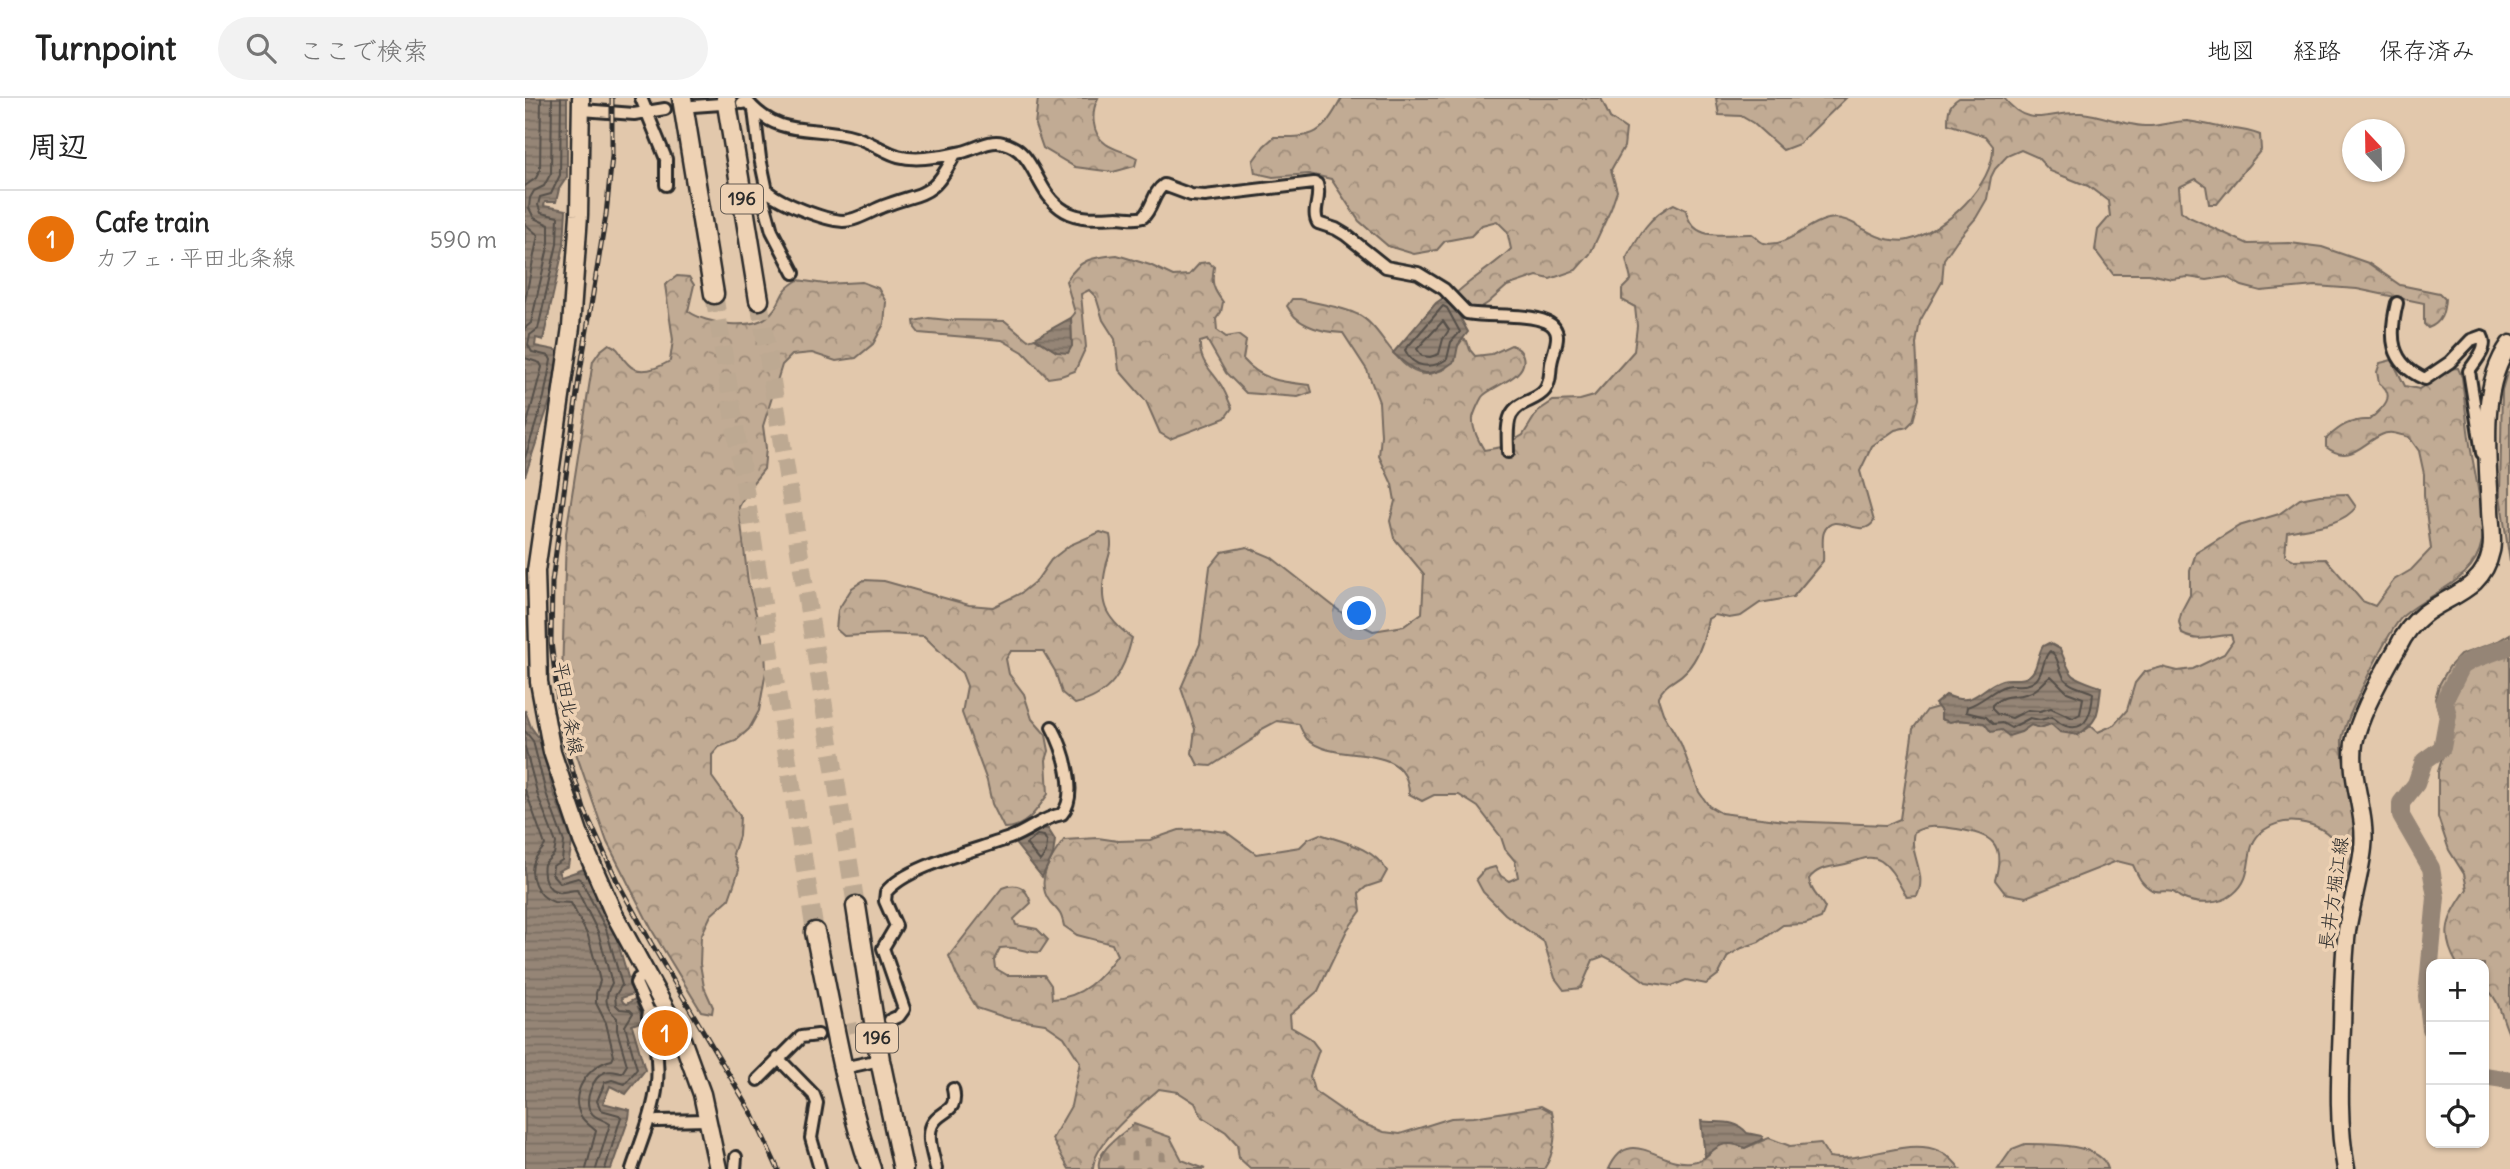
<!DOCTYPE html>
<html lang="ja">
<meta charset="utf-8">
<style>
:root{--surface:#fff;--page:#f2f2f2;--text:#222;--muted:#767676;--line:#e0e0e0;--accent:#1f6fb2}
body{margin:0;font-family:Delius,"Klee One",sans-serif;background:var(--page);color:var(--text)}
.controls{position:absolute;right:21px;bottom:21px;display:grid;overflow:hidden;border-radius:14px;box-shadow:0 2px 5px #0004}
.controls button{width:63px;height:63px;display:grid;place-items:center;padding:0;border:0;border-bottom:2px solid var(--line);background:var(--surface);color:var(--text);font:35px sans-serif}
.compass{position:absolute;left:1817px;top:21px;width:63px;height:63px;border-radius:50%;background:var(--surface);box-shadow:0 2px 5px #0004;rotate:338deg}
.you{position:absolute;left:835px;top:516px;width:24px;height:24px;margin:-18px;border:5px solid #fff;border-radius:50%;background:#1a73e8;box-shadow:0 0 0 10px #1a73e833}
.badge{display:grid;place-items:center;width:46px;height:46px;border-radius:50%;background:var(--accent);color:#fff;font-size:23px;font-weight:700}
.pin{position:absolute;translate:-50% -50%;border:4px solid #fff;box-shadow:0 2px 7px #0006}
.list{margin:0;padding:0;list-style:none}
h2{display:flex;justify-content:space-between;align-items:center;height:91px;margin:0;padding:0 28px;font-size:30px}
h2 small{font-size:23px;font-weight:400;color:var(--muted)}
.list li{display:grid;grid-template-columns:46px 1fr auto;gap:21px;align-items:center;box-sizing:border-box;height:98px;padding:0 28px;border-top:2px solid var(--line)}
.list b{display:block;font-size:26px;white-space:nowrap}
.list p{margin:0;font-size:23px;white-space:nowrap;color:var(--muted)}
.list em{font-size:23px;font-style:normal;color:var(--muted)}
.icon{flex:none;width:38px;height:38px;fill:none;stroke:currentColor;stroke-width:2;stroke-linecap:round;stroke-linejoin:round}
.map{position:relative;flex:none;width:1985px;height:1071px;overflow:hidden}
header{display:flex;align-items:center;gap:42px;box-sizing:border-box;height:98px;padding:0 35px;background:var(--surface);border-bottom:2px solid var(--line)}
header strong{font-size:33px}
nav{display:flex;gap:38px;margin-inline-start:auto;font-size:24px}
.search{width:490px;height:63px;background:var(--page);display:flex;align-items:center;gap:18px;box-sizing:border-box;padding:0 24px;border-radius:38px;color:var(--muted);font-size:26px}
main{display:flex}
aside{flex:1;background:var(--surface)}
.map>svg:first-child{display:block}
.forest{fill:url(#forest-crowns);stroke:#766b60;stroke-width:2}
.cemetery{fill:url(#cemetery-stones);stroke:#766b60;stroke-width:2}
.water{fill:url(#water-rules);stroke:#6b6158;stroke-width:2}
.lines{fill:none;stroke-linecap:round;stroke-linejoin:round}
.shore{stroke:#554f49;stroke-width:2}
.river{stroke:#958576;stroke-width:18}
.minor-tunnel{stroke:#bda992;stroke-width:10;stroke-dasharray:10 5;stroke-linecap:butt}
.trunk-tunnel{stroke:#bda992;stroke-width:18;stroke-dasharray:18 9;stroke-linecap:butt}
.minor-casing{stroke:#2b2b2b;stroke-width:16}
.secondary-casing{stroke:#2b2b2b;stroke-width:21}
.trunk-casing{stroke:#2b2b2b;stroke-width:23}
.minor{stroke:#eed2b4;stroke-width:10}
.secondary{stroke:#eed2b4;stroke-width:16}
.trunk{stroke:#eed2b4;stroke-width:18}
.rail-casing{stroke:#2b2b2b;stroke-width:5}
.rail{stroke:#eed2b4;stroke-width:2.5;stroke-dasharray:8;stroke-linecap:butt}
.labels{text-anchor:middle;stroke-width:7;stroke-linejoin:round;paint-order:stroke}
.shield{fill:#eed2b4;stroke:#665d54;stroke-width:2}
.shield-label{font-size:18px;font-weight:bold;fill:#2b2b2b}
.street-label{font-size:19px;fill:#2b2b2b;stroke:#eed2b4}
</style>
<header>
<strong>Turnpoint</strong>
<div class="search"><svg class="icon" aria-label="search" viewBox="0 0 24 24"><circle cx="10" cy="10" r="6"/><path d="M15 15l6 6"/></svg>ここで検索</div>
<nav><a>地図</a><a>経路</a><a>保存済み</a></nav>
</header>
<main>
<aside>
<h2>周辺<small></small></h2>
<ul class="list">
<li><span class="badge" style="background:#e8710a">1</span><div><b>Cafe train</b><p>カフェ · 平田北条線</p></div><em>590 m</em></li>
</ul>
</aside>
<div class="map">
<svg width="1985" height="1071" viewBox="0 0 1985 1071">
<defs>
<pattern id="forest-crowns" width="20" height="18" patternUnits="userSpaceOnUse" patternTransform="scale(1.75)"><rect width="20" height="18" fill="#c1ab94"/><path d="M2 6a3 3 0 1 1 6 0M12 15a3 3 0 1 1 6 0" fill="none" stroke="#9d8b79"/></pattern>
<pattern id="cemetery-stones" width="16" height="16" patternUnits="userSpaceOnUse" patternTransform="scale(1.75)"><rect width="16" height="16" fill="#c1ab94"/><path d="M2 7V4a2 2 0 0 1 4 0v3zM10 15v-3a2 2 0 0 1 4 0v3z" fill="#9d8b79"/></pattern>
<pattern id="water-rules" width="6" height="5" patternUnits="userSpaceOnUse" patternTransform="scale(1.75)"><rect width="6" height="5" fill="#958576"/><path d="M0 2.5h6" fill="none" stroke="#7a6d61"/></pattern>
</defs>
<rect width="100%" height="100%" fill="#e2c8ac"/>
<filter id="ink" filterUnits="userSpaceOnUse"><feTurbulence type="fractalNoise" baseFrequency=".0143" numOctaves="2"/><feDisplacementMap in="SourceGraphic" scale="14" xChannelSelector="R" yChannelSelector="G"/><feConvolveMatrix kernelMatrix="1 2 1 2 8 2 1 2 1" color-interpolation-filters="sRGB"/></filter>
<g filter="url(#ink)">
<path class="forest" d="M513,0H573C566,14 566,36 581,46C589,52 602,54 612,60L610,68L588,74L550,69L518,50L510,27Z
M817,0H1076L1085,20L1101,31L1099,49L1086,72L1092,93L1086,111L1065,156L1051,172L1025,181L1012,178L982,188L963,205L937,221L925,201C943,182 967,170 986,151L982,133L972,123L957,127L946,138L920,143L912,152L889,156L863,148L834,123L806,81L784,76L748,79L730,75L728,63L739,48L749,39C791,40 797,36 817,0Z
M1191,0H1321L1274,46L1258,52L1228,25L1216,18L1194,17Z
M1434,0H1479C1505,33 1523,13 1556,15C1578,17 1598,27 1619,28C1634,29 1648,23 1662,23C1672,24 1683,27 1694,29C1708,31 1721,31 1735,37L1736,52L1692,106H1684L1681,88L1671,81L1654,89L1656,113L1664,119L1723,146L1765,145L1797,149L1843,165L1875,187L1914,195L1920,201C1919,214 1917,225 1903,230L1899,226V205L1832,191L1790,188L1736,193L1717,188L1701,179L1682,182L1663,179L1647,181L1624,176H1588L1570,152L1573,132L1585,118L1583,103L1563,88L1525,73L1512,59L1496,52L1482,58L1470,71L1466,79L1462,101L1451,120L1432,142L1419,161L1417,184L1395,223L1391,246L1394,301L1388,323L1382,329L1370,332L1347,348L1335,373L1349,423C1336,444 1309,410 1299,434C1296,441 1299,455 1298,463L1268,499L1235,505L1216,518L1204,520L1190,517L1183,521C1180,540 1174,559 1161,573C1150,585 1141,583 1133,600L1138,615L1156,646L1174,694L1184,708L1196,715L1260,723L1361,727L1375,721L1388,631L1402,612L1413,609L1416,613V621C1426,625 1434,621 1445,623C1462,625 1478,632 1496,634L1506,627L1515,630L1526,626L1553,637L1566,628L1573,634L1589,627L1602,612L1610,585L1619,574L1637,569L1653,573L1668,571L1699,556L1708,543L1706,537C1686,537 1677,546 1657,536L1654,524L1657,512L1665,497V473L1671,455L1714,428L1754,416L1775,401L1795,397L1822,396L1831,409C1817,428 1785,429 1762,434L1760,457L1769,462L1801,461L1837,503L1850,508L1869,482L1886,472L1906,451L1899,398V376L1894,353L1884,339C1875,337 1866,332 1856,337C1836,346 1825,367 1801,349V341C1814,329 1825,321 1844,322C1857,311 1873,298 1854,285L1852,274L1855,265L1867,262L1880,288L1894,291C1906,284 1919,270 1933,270L1937,279C1940,305 1942,332 1947,358C1951,379 1960,423 1957,443C1949,485 1906,493 1878,518C1864,531 1819,623 1817,642C1815,677 1848,748 1824,777L1815,772C1815,765 1817,756 1814,750C1801,724 1763,716 1739,732C1715,749 1733,777 1708,796C1695,807 1672,807 1657,800C1653,799 1651,795 1648,794C1641,792 1633,795 1627,792C1616,786 1613,778 1608,767L1592,763L1501,799L1480,795L1470,782C1481,744 1466,737 1432,731C1416,729 1404,726 1389,734C1383,755 1403,776 1392,798L1382,799C1374,787 1368,771 1356,763C1345,756 1335,762 1324,765C1309,770 1294,767 1284,781C1285,793 1295,800 1300,810L1296,820L1280,826L1258,827L1234,844L1217,850L1203,858L1194,876L1181,886L1161,882L1147,888L1121,884L1099,868L1079,858L1068,862L1056,890L1039,892L1030,880L1019,844L980,816L958,794L951,781L959,772L970,769L976,778L984,783L993,779L990,763L980,751L976,739L953,709L934,697H909L897,703L884,696C883,641 811,668 782,641C779,637 776,631 774,626L752,623L737,631L728,641L686,668L673,667L667,655L670,631L656,590L675,546L685,469L697,454L722,449L746,459L826,522L848,533L879,528L897,515L899,476L869,440L865,423L870,403L867,386L854,358L856,337L854,304L842,272L818,235C797,234 772,228 762,208L767,201H775C794,206 816,208 834,217C857,229 871,273 899,276C906,277 914,273 920,271C927,262 931,248 938,241L942,243L945,252L950,258L967,256L986,247C992,249 996,252 998,258C1004,280 965,288 957,299C954,304 949,315 948,320C947,331 954,343 959,352L977,349L998,337L1013,313L1028,303L1055,302L1069,298L1109,253L1112,228L1110,209L1097,202V191L1106,182L1101,161C1113,138 1125,117 1149,106L1161,112C1167,146 1201,135 1227,136C1232,139 1234,144 1239,145C1260,151 1284,124 1303,121C1326,116 1341,138 1362,141C1368,142 1377,144 1383,142C1419,134 1470,86 1468,48L1460,38L1423,26C1423,14 1423,7 1434,0Z
M592,157L625,167L648,178L664,177L675,165L683,164L689,169C686,185 688,191 698,204L696,214L691,221L692,232L701,239L713,237L721,243L718,261C737,283 758,284 785,287L787,294L773,299L721,295L701,275L682,242L675,244C674,262 684,270 694,284C700,292 703,302 707,310L700,320L645,341L635,335L621,303L594,272L590,241L578,222L571,199L564,192L556,196L561,249L550,273L536,278L523,280L498,254L477,242L394,235L390,230L389,223L404,220L423,222L480,223L503,242L510,240L532,254L547,248L546,220L550,215L541,183C555,161 567,159 592,157Z
M152,178L164,179L169,187L163,213C180,226 230,234 246,215C260,201 251,195 273,182L300,186L337,184L353,190L361,204L359,226L348,246L331,260L311,263L287,255L267,257L257,267L238,328L241,350L239,371L226,387L214,409L223,484L240,552L241,573L234,613L224,631L211,643L194,649L187,657V679L215,718L214,738L208,756L214,772L204,801L186,817L176,838L175,866L179,889L188,909L187,915L176,913L128,834L82,744L51,655L37,580L41,435L68,263L75,253L84,246C98,252 93,257 103,266C114,278 133,270 145,263L148,242L140,187Z
M1985,274V464L1975,397L1977,292L1982,275Z
M575,434L585,437C588,450 584,456 581,469C573,504 579,519 607,540C599,574 585,598 550,606L537,595L530,573L518,553H486L481,561L484,576L499,596L507,621L521,637L524,653L521,662L523,696C512,712 500,731 479,730L467,706L462,683L437,615L442,588L437,575L399,538L361,536L319,538L311,531L313,512L327,490L339,482L359,483L444,507L468,509L496,495L512,482L526,462L545,447Z
M1985,536V938C1976,921 1976,901 1959,889V866H1932C1914,835 1923,819 1942,791L1939,776L1924,752L1913,719V674L1918,657L1915,619L1910,601L1914,587L1924,569L1935,557L1973,543Z
M678,731L701,734L731,756L775,749L783,741L795,736C819,744 849,750 862,773L856,784L841,789L834,795L836,813L822,832L793,893L765,917L766,929L785,940L794,952L785,978L789,993L834,1024L859,1034L875,1036L926,1020L949,1019L1016,1008L1027,1014C1032,1033 1030,1055 1019,1071L725,1070L714,1060L712,1046L701,1034L677,1019L670,1005L653,994L634,991C615,1008 568,1045 568,1071H544L527,1041L546,1008L555,964L539,939L520,926L482,920L452,910L432,878L424,858L477,790C493,784 501,789 506,805L489,821L491,827L512,831L523,842L515,854C498,856 493,847 475,850L469,862L470,870L482,877H519L526,887L527,901C557,900 576,880 592,857L587,846L552,837L539,828C536,814 534,814 525,804C509,783 526,759 539,742L573,740L593,743L625,742L654,732Z
M1244,1040L1265,1048L1295,1045L1304,1059C1346,1067 1403,1024 1435,1071H1084C1104,1026 1134,1068 1166,1064C1190,1062 1188,1035 1220,1050Z
M1500,1046C1523,1046 1576,1045 1583,1071H1473L1487,1051Z"/>
<path class="cemetery" d="M609,1026L645,1039L657,1062L680,1071H574C570,1053 596,1037 609,1026Z"/>
<path class="water" d="M0,0H42V79L34,91L31,104H20L19,108L41,112L39,147L18,242L11,240L10,248L35,253L26,300L0,378Z
M921,198L925,201L943,234L933,247L930,263C903,284 891,275 868,255L911,205Z
M546,220L547,248L543,255L532,254L510,240Z
M1524,545L1535,551C1548,582 1544,578 1576,589C1573,614 1575,622 1553,637L1535,634L1526,626L1515,630L1506,627L1496,634L1484,638L1476,632L1466,634L1459,625L1434,622L1425,624L1416,621V613L1410,606L1421,597C1451,610 1453,590 1477,582C1486,579 1495,584 1504,578C1513,572 1512,557 1518,548Z
M0,612L6,629L14,640L28,693L47,744L43,768L33,773L36,779L59,771L88,828L108,896L96,900L98,904L101,906L110,901L118,923L107,927L120,972L101,996L85,988L78,1005L105,1012L104,1020L86,1071H0Z
M512,730L523,731L530,742L528,757L517,779L489,744Z
M1176,1023C1193,1026 1210,1020 1222,1035L1237,1038L1238,1041L1220,1050C1203,1042 1193,1046 1180,1059Z"/>
<g class="lines">
<path class="shore" d="M0,88L11,80L15,72L16,0
M0,126L13,137L0,203
M918,208L922,210L935,234L926,244L922,261C906,272 888,270 880,252Z
M918,223L924,232L918,241L914,256L905,259L897,258L892,251Z
M0,230L6,225L24,145V127L9,120L4,110L5,100L9,93L19,88L26,75L27,0
M0,260L15,265L17,269L0,333
M0,360L19,299L26,262L24,258L7,254L3,247L5,237L13,231L32,146L33,119L16,115L13,107L15,99L26,96L35,77L36,0
M1525,553C1534,559 1533,569 1538,578C1543,589 1559,590 1568,595C1567,611 1563,635 1541,628C1536,627 1532,622 1527,619L1515,622L1505,620L1486,630L1477,625L1468,626L1461,619L1441,614L1442,609C1458,604 1467,592 1480,588C1491,585 1501,591 1511,582C1520,573 1517,560 1525,553Z
M1526,578L1542,594L1558,600L1555,616L1548,620L1526,610L1515,613L1503,612L1487,620L1472,616L1467,611V607C1482,594 1487,601 1504,595C1514,592 1518,584 1526,578Z
M0,633L8,643L21,695L39,744L37,762L28,768L27,776L35,785L53,780L56,782L81,831L97,887L90,898L91,907L95,911L105,912L108,915L100,928L112,971L100,986L87,982L80,984L72,1003L76,1012L94,1017L96,1019L80,1071
M0,649L13,698L31,745L29,756L19,766C17,778 21,792 34,794C40,795 46,792 52,792L73,834L87,885C79,899 79,909 92,920V932L102,967L97,975C91,974 86,972 80,974C68,979 58,1003 66,1014C70,1021 79,1021 85,1026L71,1071
M0,691L20,747C17,752 13,756 10,761C2,777 12,799 29,804C35,805 41,804 46,805L63,838L71,867L75,883L71,895V905L81,925L89,958L87,962C65,966 43,995 56,1018C59,1024 66,1028 71,1033L61,1071
M512,737L519,738L522,744L521,755L515,763L501,746Z"/>
<path class="river" d="M1906,931L1902,898L1911,799L1906,770L1876,718V705L1891,686L1899,663L1917,650L1923,617L1919,603L1937,568L1947,562L1985,548
M1959,978L1985,982"/>
<path class="minor-tunnel" d="M293,937L365,922"/>
<path class="trunk-tunnel" d="M189,196L290,834
M234,202L331,808"/>
<g class="minor-casing">
<path id="minor" d="M116,0L141,61V87
M217,5L223,4C255,42 290,26 330,39C360,49 366,63 400,60C413,59 425,57 437,54C451,51 464,41 478,45C512,53 509,95 540,113C555,122 576,120 592,119C601,119 609,122 618,119C628,110 628,94 639,87L666,97L680,98L789,85L792,86C797,100 786,113 793,125L811,131L821,137L861,169L893,175L919,191L942,215C965,219 1001,215 1022,224C1039,232 1030,249 1027,261C1024,272 1027,282 1020,292C1011,304 994,302 986,317C981,327 983,343 983,354
M168,8L196,6
M57,12L109,16L140,11
M242,93C256,105 299,122 318,123C331,123 346,113 359,108C401,92 407,101 430,56
M238,100L247,133L269,175
M218,109L238,100L242,93L235,60L229,12
M1872,205C1864,238 1864,265 1900,281L1925,264L1946,242L1957,238C1964,250 1950,263 1944,273L1957,355
M122,875L113,881L111,885L124,914L133,916L142,912
M365,922L374,918L379,911L358,850L371,828L360,803L361,794C383,767 454,752 487,739C505,732 517,720 537,716C554,696 538,649 527,629
M253,960L289,997L292,1005L286,1040L295,1071
M318,970L355,962
M233,982L276,939L293,937
M132,1023L184,1022
M107,1071C127,1012 144,982 123,919L124,914
M210,1071L211,1059
M411,1071C409,1058 401,1040 407,1027C415,1011 434,1016 428,991"/>
</g>
<g class="secondary-casing">
<path id="secondary" d="M56,0L54,117L46,229L11,473L14,584L27,654L57,743L88,814L157,941L177,996L193,1071
M1821,1071C1812,1023 1815,977 1817,929C1818,897 1818,865 1822,833C1826,806 1835,778 1838,750C1842,715 1824,680 1829,645C1834,618 1859,573 1873,549C1879,536 1888,525 1899,516C1926,496 1958,492 1966,453C1969,441 1965,424 1965,411C1963,359 1953,290 1985,246"/>
</g>
<g class="trunk-casing">
<path id="trunk" d="M157,0L189,196
M201,0L234,202
M331,808L355,962L378,1071
M290,834C307,913 319,995 346,1071"/>
</g>
<use href="#minor" class="minor"/>
<use href="#secondary" class="secondary"/>
<use href="#trunk" class="trunk"/>
<g class="rail-casing">
<path id="rail" d="M87,0V58L81,117L54,280L27,484L26,544L38,640L59,711L93,785L126,845L228,1017L253,1071"/>
</g>
<use href="#rail" class="rail"/>
</g>
</g>
<g class="labels">
<g class="shield">
<rect x="196" y="86.5" width="42" height="29" rx="5"/>
<rect x="331" y="925.5" width="42" height="29" rx="5"/>
</g>
<g class="shield-label">
<text x="217" y="107">196</text>
<text x="352" y="946">196</text>
</g>
<g class="street-label">
<text transform="translate(44 610) rotate(80)" y="7">平田北条線</text>
<text transform="translate(1808 795) rotate(-82)" y="7">長井方堀江線</text>
</g>
</g>
</svg>
<div class="controls">
<button>+</button>
<button>−</button>
<button><svg class="icon" aria-label="locate" viewBox="0 0 24 24"><circle cx="12" cy="12" r="6"/><path d="M12 2v4M12 18v4M2 12h4M18 12h4"/></svg></button>
</div>
<svg class="compass" viewBox="-18 -18 36 36"><path d="M0-13l5 13h-10z" fill="#e53935"/><path d="M0 13l5-13h-10z" fill="#767676"/></svg>
<div class="you"></div>
<div class="pin badge" style="left:140px;top:935px;background:#e8710a">1</div>
</div>
</main>
